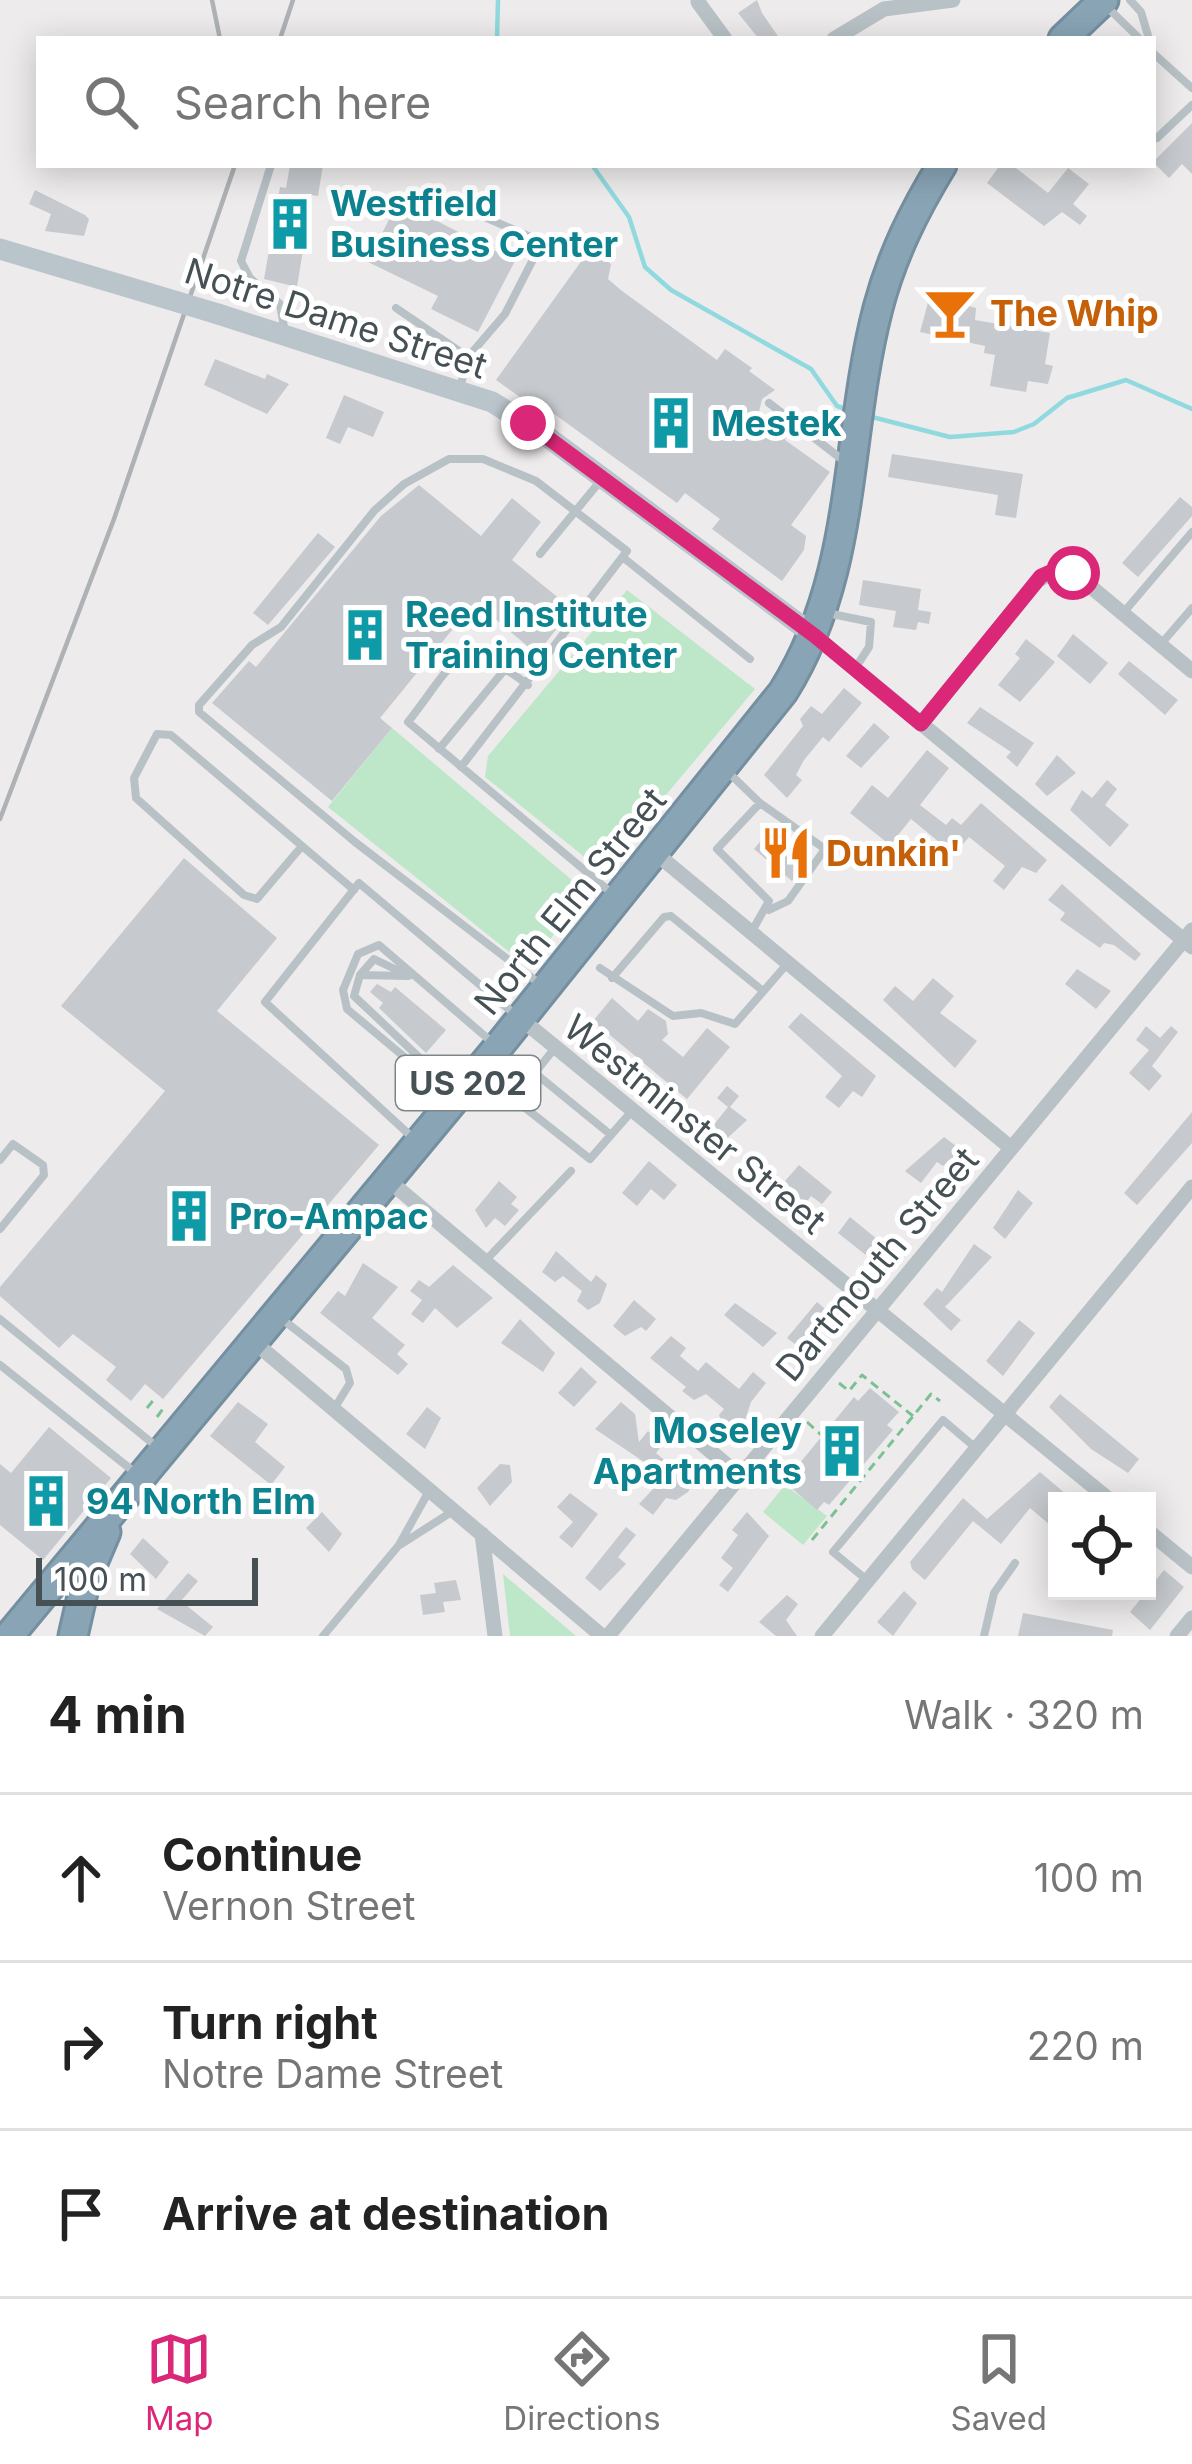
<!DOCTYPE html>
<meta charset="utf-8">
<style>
:root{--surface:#fff;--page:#f2f2f2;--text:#222;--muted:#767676;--line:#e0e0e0;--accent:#db2777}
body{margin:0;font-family:Inter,sans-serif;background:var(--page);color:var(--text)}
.controls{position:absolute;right:36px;bottom:36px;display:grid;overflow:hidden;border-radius:0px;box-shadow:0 6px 30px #0003}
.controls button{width:108px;height:108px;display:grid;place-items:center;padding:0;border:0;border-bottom:3px solid var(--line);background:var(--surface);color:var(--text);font:60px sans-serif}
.scale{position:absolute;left:36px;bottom:30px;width:222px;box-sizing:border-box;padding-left:12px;border:6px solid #465156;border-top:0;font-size:33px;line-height:42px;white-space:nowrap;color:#465156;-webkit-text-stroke:9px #fff;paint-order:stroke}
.stop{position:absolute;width:36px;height:36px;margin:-27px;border:9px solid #db2777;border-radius:50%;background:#fff}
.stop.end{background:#db2777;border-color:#fff;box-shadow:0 3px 12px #0008}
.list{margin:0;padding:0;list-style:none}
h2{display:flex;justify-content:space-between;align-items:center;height:156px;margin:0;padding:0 48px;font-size:51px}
h2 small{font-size:39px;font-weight:400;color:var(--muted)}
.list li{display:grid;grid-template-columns:78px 1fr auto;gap:36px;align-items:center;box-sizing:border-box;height:168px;padding:0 48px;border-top:3px solid var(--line)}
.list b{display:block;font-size:45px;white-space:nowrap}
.list p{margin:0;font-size:39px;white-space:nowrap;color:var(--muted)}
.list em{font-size:39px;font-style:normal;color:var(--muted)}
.icon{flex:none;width:66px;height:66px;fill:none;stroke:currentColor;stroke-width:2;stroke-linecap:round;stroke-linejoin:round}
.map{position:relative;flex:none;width:1192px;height:1636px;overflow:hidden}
.search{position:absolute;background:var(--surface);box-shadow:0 6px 30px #0003;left:36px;right:36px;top:36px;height:132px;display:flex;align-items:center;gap:30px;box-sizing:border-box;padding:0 42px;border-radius:0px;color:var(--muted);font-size:45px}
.sheet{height:660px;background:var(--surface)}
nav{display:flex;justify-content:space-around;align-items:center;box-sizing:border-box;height:168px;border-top:3px solid var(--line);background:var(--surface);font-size:33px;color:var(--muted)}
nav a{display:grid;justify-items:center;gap:6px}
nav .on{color:var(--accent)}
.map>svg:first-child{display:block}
.green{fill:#bde7c8}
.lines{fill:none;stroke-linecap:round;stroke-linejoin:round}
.stream{stroke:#90dadf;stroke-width:4.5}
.building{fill:#c6c9cd}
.highway-casing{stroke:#748fa0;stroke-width:33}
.path{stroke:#7ac194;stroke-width:3;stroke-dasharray:9 6;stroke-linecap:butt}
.lane{stroke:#b8c2c6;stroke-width:8}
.street{stroke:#b8c2c6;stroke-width:15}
.secondary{stroke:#b9c4cb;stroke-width:21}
.highway{stroke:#88a4b5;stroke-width:27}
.rail{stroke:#aeb2b5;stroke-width:4.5}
.secondary-bridge{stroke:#b9c4cb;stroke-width:21}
.route{stroke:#db2777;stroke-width:15}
.labels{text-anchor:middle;stroke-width:10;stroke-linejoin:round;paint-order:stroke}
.shield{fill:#fff;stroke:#7e8589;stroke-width:3}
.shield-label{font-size:33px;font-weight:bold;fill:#465156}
.culture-label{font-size:36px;font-weight:bold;fill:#0d838f;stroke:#fff;text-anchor:start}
.food-label{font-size:36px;font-weight:bold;fill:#c56008;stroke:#fff;text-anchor:start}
.street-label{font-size:36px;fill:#465156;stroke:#fff}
</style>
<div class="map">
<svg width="1192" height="1636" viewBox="0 0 1192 1636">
<rect width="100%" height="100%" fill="#eeebec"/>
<path class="green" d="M627,590L755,689L602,871L485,777L488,756Z
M392,728L586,892L532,963L518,959L328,807Z
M785,1485L827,1516L803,1545L763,1512Z
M503,1574L576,1636H510Z"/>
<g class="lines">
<path class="stream" d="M497,39L498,0
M592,165L629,217L645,267L671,290L811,369L837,406L846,409
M868,416L950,437L1014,432L1034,424L1067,398L1126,380L1192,409"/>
</g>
<path class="building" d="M757,0L762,13L780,39H759L738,13Z
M1192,123V174L1182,164L1169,178L1153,162Z
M290,165H323L318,196L312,195L297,287L264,279L280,187L286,188Z
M1000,165H1012L1048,193L1068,168L1089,184L1073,204L1087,216L1080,225L1062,212L1044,226L987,183Z
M35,190L85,215L89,219L84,236L45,231L51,214L29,204Z
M398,201L515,261L478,332L431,309L438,296L368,262Z
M590,249L611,264L608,279L622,291L717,360L725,349L752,368L749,371L775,390L762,399L759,412L789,433L785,440L830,472L791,525L806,536L804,550L782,581L712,529L720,519L685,493L677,503L546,408L542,413L496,380Z
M930,295L976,308L975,320L1050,333L1045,364L1053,366L1048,384L1028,381L1026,392L990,386L995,355L984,353L985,346L920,332Z
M215,359L265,379L267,374L289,384L267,414L204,385Z
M344,395L384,412L373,437L348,427L340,444L326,438Z
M892,454L1023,474L1016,518L995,515L998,495L888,477Z
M419,485L481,536L512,498L541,522L512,560L572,609L537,654L475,602L380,718L392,728L332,801L212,703L249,661L256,667L381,516Z
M1180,497L1192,507V516L1138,577L1122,563Z
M318,533L335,547L268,625L253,613Z
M863,580L921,589L918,610L931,612L929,624L918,622L916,630L893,627L896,611L859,605Z
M1073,634L1108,663L1090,684L1057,656Z
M1026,639L1055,662L1020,702L998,685L1020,658L1015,654Z
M1129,661L1178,700L1165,715L1118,674Z
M844,688L862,703L829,742L823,737L804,760L796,775L802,780L787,798L764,775L803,726L800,719L811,706L822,714Z
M980,707L1034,743L1017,767L1006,757L1011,752L967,723Z
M874,723L890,737L861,768L846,756Z
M927,750L949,768L920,805L946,825L952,818L961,825L981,803L1047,860L1036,873L1022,867L1004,890L993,881L1005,866L969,837L963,844L953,835L944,846L911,819L890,845L850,813L872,785L888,798Z
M1057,755L1076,773L1047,796L1035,784Z
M1107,780L1117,789L1105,805L1129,825L1110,847L1070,810L1082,790L1092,798Z
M775,824L812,853L792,881L754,849Z
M184,858L277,938L217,1011L379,1145L163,1399L145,1384L131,1401L106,1380L116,1367L73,1334L59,1348L0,1296V1287L165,1091L61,1006Z
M1062,884L1141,954L1135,961L1114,945L1104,943L1100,948L1060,920L1065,913L1048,900Z
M1077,969L1111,991L1096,1009L1065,984Z
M933,978L954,996L940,1013L977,1041L955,1068L883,1000L895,986L913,1001Z
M377,984L391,992L395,987L446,1030L426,1053L379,1008L383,1003L370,992Z
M612,998L638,1021L648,1009L666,1021L668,1034L662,1040L683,1057L707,1028L730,1047L687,1099L593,1021Z
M801,1013L876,1076L862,1097L853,1091L839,1108L825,1097L842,1076L788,1027Z
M1146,1026L1160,1038L1171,1026L1178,1032L1152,1066L1162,1076L1149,1091L1129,1073L1149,1050L1136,1040Z
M727,1086L739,1096L730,1107L747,1120L721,1144L708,1132L728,1107L717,1098Z
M1192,1112V1143L1137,1205L1124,1193Z
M944,1137L956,1146V1155L943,1166L937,1162L921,1183L905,1171Z
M649,1161L677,1185L664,1200L651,1189L637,1206L622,1193Z
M799,1165L832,1192L822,1204L811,1196L805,1204L785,1181Z
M499,1181L517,1197L511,1204L519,1210L505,1226L495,1218L486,1228L475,1210Z
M1018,1190L1033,1203L1005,1239L993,1228Z
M850,1217L888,1248L876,1263L838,1233Z
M974,1244L992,1257L945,1307L961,1320L951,1331L923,1304L937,1288L942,1292Z
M556,1251L591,1282L596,1275L607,1284L600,1303L588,1310L577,1301L582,1291L563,1276L555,1282L542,1272Z
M363,1263L398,1287L372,1318L405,1345L397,1354L408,1364L398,1375L320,1313L338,1291L345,1296Z
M453,1265L493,1298L457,1328L435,1308L423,1323L411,1314L422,1300L410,1291L419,1280L429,1287Z
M634,1300L656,1319L646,1331L641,1327L625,1336L613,1326Z
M817,1302L831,1314L800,1348L787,1338Z
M735,1303L777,1333L763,1347L724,1315Z
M520,1319L555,1353L543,1372L501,1343Z
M1019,1320L1035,1333L1003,1376L986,1361Z
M671,1336L686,1348L680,1356L698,1371L706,1362L739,1389L753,1372L766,1383L751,1402L742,1429L725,1430L719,1415L724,1409L706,1394L694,1400L682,1391L686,1387L650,1358Z
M581,1367L597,1382L574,1407L558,1393Z
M870,1388L899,1412L887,1425L893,1430L829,1505L824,1502L817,1510L788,1485L794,1479L790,1475L854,1397L858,1401Z
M1060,1394L1139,1459L1128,1473L1091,1449L1049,1407Z
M238,1402L268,1424L255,1442L285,1467L271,1485L210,1436Z
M621,1402L635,1414L639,1442L648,1431L662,1445L656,1453L675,1469L686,1456L701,1469L688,1492L676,1500L666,1498L653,1515L639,1504L665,1476L595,1429Z
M427,1407L441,1418L425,1449L406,1434Z
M49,1427L111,1478L43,1560L0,1525V1464L11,1473Z
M500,1464L510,1465L512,1482L490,1506L477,1488Z
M1040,1472L1074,1501H1057V1531L1030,1508L1001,1544L973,1521L925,1580L912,1569L910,1562L963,1498L987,1519Z
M570,1493L598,1514L572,1548L559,1537L573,1522L557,1507Z
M322,1512L342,1534L329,1552L306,1528Z
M747,1512L769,1536L728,1592L719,1585L733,1568L721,1558L738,1535L732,1530Z
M626,1527L636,1535L618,1557L626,1564L600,1591L585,1578Z
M143,1538L169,1562L156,1579L130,1554Z
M1164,1570L1184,1587L1150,1630L1130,1612Z
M188,1573L198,1581L181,1601L213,1627L205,1636L157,1609Z
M456,1580L461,1600L443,1602L445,1612L423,1615L420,1595L436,1593L434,1583Z
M904,1591L917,1603L893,1636L877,1622Z
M787,1595L798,1604L786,1620L797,1636H776L759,1622Z
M1023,1613L1113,1630L1112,1636H1018Z"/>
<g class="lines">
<g class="highway-casing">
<path id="highway" d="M1063,39L1104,0
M9,1636L498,1047L783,692C858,573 844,439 878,308C892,255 914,211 942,165
M73,1636L86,1579L106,1532"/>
</g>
<path class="path" d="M839,1383L849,1391L862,1375L913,1416
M147,1408L156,1397
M157,1417L165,1406
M807,1422L827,1440
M771,1463L792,1482
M812,1540L931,1394L940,1401"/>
<path class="lane" d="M1130,0L1141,12L1149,39
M1107,7L1140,39
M1153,53L1192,88
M1157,138L1192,105
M271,165L241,261L250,278L280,304L285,333
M427,192L542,242L505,314L468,357
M396,308L468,357L460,388
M769,403L844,461
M540,554L602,479
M625,559L750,659
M1124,612L1192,532
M827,613L871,622L869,647L856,667
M1161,644L1192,608
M528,685C456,630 456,662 408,722L614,895
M439,749L506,668
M461,767L627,551L536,481L483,459H449L404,484L374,511L281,627L252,645L199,705V712L355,842L540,984
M728,772L760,803L825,849L788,901L769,910
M302,846L257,899L244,895L136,798L134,778L157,734L171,735L354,890
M752,931L769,901L717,849L760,803
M600,968L673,1016L701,1013L735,1024L787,964
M360,975L374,959L403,973
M408,976L360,975L354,996L423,1061L430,1078
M612,978L664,917L671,916L763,991
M554,1049L514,1099L590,1159L632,1111
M535,1073L611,1135
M451,1096L347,1009L343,990L358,954L379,945L493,1043
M413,1138L265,1002L359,883L518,1017
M0,1160L13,1144L43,1165L44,1175L0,1229
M486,1260L571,1171
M0,1319L157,1447
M282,1319L346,1369L350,1383L334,1409
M0,1365L138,1475
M400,1545L453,1511
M867,1580L833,1552L943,1420L977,1449
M323,1636L399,1545L429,1491
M984,1636L994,1593L1015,1563"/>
<path class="street" d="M698,2L725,39
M834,39L884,9L953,0
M815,636L1192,947
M921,724L1037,581L1057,569L1079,577L1192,671
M653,851L1011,1148
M521,1019L1111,1501
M388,1180L740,1476
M254,1342L602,1636
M1147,1530L1192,1567
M482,1534L495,1636
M608,1636L1192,930
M822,1636L1192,1187
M1177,1636L1192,1618"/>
<path class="secondary" d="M0,249L178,302
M218,314L492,402L545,435L815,636"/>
<use href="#highway" class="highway"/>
<path class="rail" d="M212,0L220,39
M280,39L293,0
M0,819L114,519L235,165"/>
<path class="secondary-bridge" d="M178,302L218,314"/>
</g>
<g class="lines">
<path class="route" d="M528,423L815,636L921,724L1041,576L1057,569L1073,573"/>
</g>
<defs>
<g id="building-bare" transform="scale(4.14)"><path d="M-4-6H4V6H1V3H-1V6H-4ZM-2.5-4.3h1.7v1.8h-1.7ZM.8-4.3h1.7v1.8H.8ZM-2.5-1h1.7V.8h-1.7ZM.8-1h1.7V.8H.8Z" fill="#0f9aa8" stroke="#fff" stroke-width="2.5" paint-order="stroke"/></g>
<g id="bar-bare" transform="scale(4.14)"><path d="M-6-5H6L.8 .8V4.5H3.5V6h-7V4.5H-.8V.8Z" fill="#e8710a" stroke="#fff" stroke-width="2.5" paint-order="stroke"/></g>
<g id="restaurant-bare" transform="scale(4.14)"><path d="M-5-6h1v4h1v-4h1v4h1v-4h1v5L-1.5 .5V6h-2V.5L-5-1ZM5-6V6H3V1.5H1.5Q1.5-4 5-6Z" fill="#e8710a" stroke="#fff" stroke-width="2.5" paint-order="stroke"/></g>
</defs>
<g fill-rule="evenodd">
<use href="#building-bare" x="290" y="224"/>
<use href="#bar-bare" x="950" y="313"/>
<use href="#building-bare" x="671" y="423"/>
<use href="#building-bare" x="365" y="635"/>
<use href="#restaurant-bare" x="786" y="853"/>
<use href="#building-bare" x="189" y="1216"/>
<use href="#building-bare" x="842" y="1451"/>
<use href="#building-bare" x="46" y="1501"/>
</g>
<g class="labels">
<rect class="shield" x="396" y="1056" width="144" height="54" rx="9"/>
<g class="shield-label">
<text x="468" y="1095">US 202</text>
</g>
<g class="culture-label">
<text x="330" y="216">Westfield<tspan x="330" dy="41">Business Center</tspan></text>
<text x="711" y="436">Mestek</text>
<text x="405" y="627">Reed Institute<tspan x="405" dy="41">Training Center</tspan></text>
<text x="229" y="1229">Pro-Ampac</text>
<text x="802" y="1443" text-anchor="end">Moseley<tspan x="802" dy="41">Apartments</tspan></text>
<text x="86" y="1514">94 North Elm</text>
</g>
<g class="food-label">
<text x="990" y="326">The Whip</text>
<text x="826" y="866">Dunkin'</text>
</g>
<g class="street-label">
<text transform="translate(336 318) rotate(18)" y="13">Notre Dame Street</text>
<text transform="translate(570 901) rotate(-51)" y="13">North Elm Street</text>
<text transform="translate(695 1124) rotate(39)" y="13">Westminster Street</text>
<text transform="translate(877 1264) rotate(-50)" y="13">Dartmouth Street</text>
</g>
</g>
</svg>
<div class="controls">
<button><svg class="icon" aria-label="locate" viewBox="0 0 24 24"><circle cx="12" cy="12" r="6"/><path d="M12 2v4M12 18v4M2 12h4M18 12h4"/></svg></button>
</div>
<div class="scale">100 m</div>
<div class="stop" style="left:1073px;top:573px"></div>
<div class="stop end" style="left:528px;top:423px"></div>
<div class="search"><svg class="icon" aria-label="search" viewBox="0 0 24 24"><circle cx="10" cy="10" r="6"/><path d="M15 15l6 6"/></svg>Search here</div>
</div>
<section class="sheet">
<h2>4 min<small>Walk · 320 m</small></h2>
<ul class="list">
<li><svg class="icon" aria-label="ahead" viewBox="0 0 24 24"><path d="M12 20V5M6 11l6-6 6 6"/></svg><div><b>Continue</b><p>Vernon Street</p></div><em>100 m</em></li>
<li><svg class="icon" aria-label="right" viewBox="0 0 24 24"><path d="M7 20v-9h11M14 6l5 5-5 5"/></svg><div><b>Turn right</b><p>Notre Dame Street</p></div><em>220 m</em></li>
<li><svg class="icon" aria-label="arrive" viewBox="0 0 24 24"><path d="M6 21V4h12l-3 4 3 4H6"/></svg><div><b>Arrive at destination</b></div></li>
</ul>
</section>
<nav>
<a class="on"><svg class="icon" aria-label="map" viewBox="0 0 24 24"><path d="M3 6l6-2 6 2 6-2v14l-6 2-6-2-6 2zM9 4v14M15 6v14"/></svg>Map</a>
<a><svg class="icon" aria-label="directions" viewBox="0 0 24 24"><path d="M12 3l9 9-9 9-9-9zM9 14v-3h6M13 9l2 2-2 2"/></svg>Directions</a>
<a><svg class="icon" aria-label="saved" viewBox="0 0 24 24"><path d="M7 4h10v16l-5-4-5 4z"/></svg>Saved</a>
</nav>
